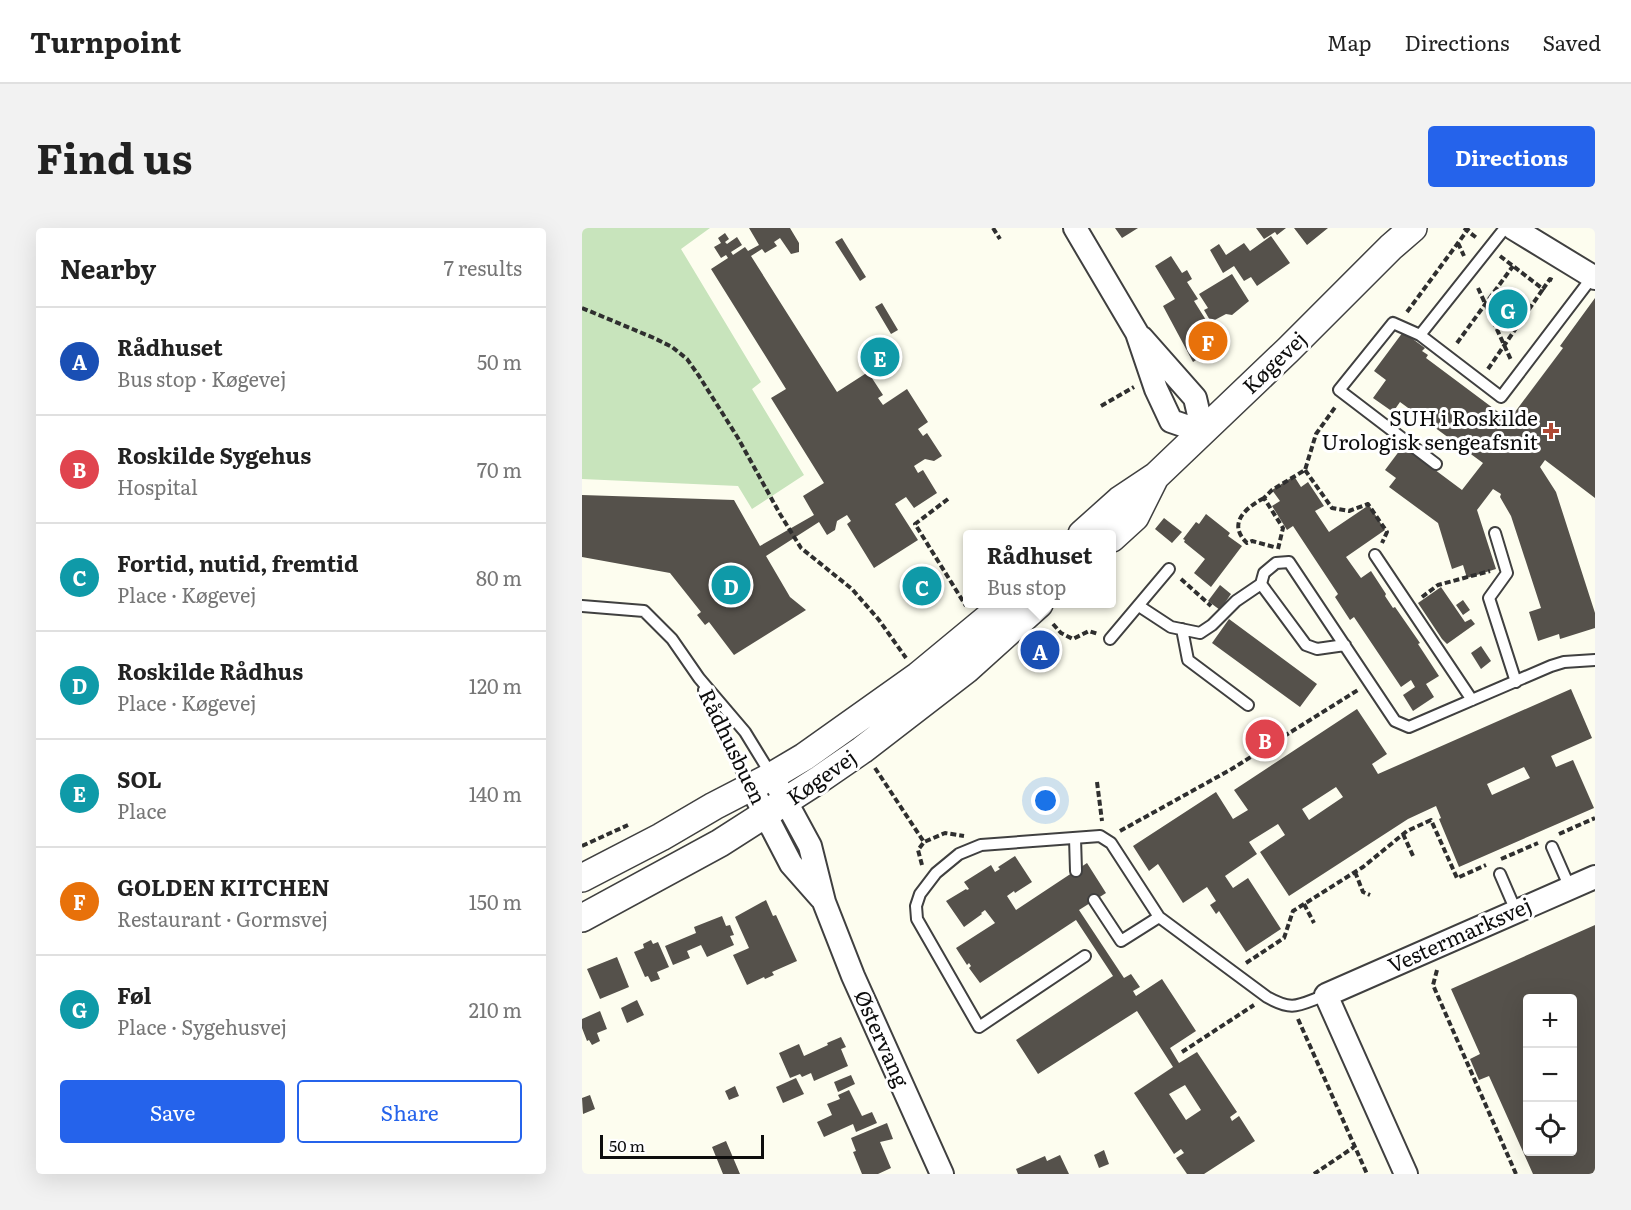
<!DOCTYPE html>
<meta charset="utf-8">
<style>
:root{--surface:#fff;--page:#f2f2f2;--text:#222;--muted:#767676;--line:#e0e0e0;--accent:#2563eb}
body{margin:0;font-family:Literata,serif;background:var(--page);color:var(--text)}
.controls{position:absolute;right:18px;bottom:18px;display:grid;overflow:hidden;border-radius:6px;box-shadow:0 6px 24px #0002}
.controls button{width:54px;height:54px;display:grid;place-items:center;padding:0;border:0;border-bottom:2px solid var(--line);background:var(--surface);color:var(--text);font:30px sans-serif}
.scale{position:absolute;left:18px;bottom:15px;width:164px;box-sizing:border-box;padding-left:6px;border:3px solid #0d0d0d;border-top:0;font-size:16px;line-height:21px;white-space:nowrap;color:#0d0d0d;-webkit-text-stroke:4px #fff;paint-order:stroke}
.you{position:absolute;left:464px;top:573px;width:21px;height:21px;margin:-15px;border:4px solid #fff;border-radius:50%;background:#1a73e8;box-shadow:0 0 0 9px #1a73e833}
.badge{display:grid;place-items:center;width:39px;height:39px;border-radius:50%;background:var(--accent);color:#fff;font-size:20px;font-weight:700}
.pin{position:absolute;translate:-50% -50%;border:3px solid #fff;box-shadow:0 2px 6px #0006}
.popup{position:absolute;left:381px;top:302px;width:153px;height:78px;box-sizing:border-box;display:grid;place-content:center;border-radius:6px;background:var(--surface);filter:drop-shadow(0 2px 4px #0005);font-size:20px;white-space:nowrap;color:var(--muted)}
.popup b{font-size:22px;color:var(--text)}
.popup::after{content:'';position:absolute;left:50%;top:100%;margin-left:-12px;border:12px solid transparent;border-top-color:var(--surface)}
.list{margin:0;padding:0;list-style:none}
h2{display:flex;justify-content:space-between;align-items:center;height:78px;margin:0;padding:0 24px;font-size:26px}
h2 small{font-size:20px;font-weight:400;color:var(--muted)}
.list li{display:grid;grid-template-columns:39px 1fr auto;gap:18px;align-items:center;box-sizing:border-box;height:108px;padding:0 24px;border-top:2px solid var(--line)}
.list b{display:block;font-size:22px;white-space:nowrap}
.list p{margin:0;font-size:20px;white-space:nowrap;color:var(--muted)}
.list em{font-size:20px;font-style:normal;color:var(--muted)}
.actions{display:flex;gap:12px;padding:18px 24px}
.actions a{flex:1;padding:14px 0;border:2px solid var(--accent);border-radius:6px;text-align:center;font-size:21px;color:var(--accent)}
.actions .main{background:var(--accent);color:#fff}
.icon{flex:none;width:33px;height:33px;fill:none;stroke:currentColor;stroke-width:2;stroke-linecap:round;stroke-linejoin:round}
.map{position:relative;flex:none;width:1013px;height:946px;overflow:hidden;border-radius:6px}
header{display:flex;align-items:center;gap:36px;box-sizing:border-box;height:84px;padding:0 30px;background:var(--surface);border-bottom:2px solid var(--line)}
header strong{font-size:28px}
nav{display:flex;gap:33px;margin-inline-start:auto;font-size:21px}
.intro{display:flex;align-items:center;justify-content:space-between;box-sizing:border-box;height:144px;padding:0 36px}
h1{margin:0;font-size:42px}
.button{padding:15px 27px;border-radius:6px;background:var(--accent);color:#fff;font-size:21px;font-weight:700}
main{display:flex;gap:36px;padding:0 36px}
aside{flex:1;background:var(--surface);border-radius:6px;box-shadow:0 6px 24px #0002}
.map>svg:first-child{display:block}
.green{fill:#c8e4bc}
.building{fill:#55514b;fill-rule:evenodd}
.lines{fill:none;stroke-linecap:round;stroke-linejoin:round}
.service-casing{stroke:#404040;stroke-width:14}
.minor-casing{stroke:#404040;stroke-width:26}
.tertiary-casing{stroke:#404040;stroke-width:30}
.path{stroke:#2f2f2f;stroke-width:4;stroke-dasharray:6 3;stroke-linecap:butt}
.service{stroke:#fff;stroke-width:10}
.minor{stroke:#fff;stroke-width:22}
.tertiary{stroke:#fff;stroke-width:27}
.poi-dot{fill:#af4934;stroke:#fff;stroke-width:2}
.labels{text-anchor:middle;stroke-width:6;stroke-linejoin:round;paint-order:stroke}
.street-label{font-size:21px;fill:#0d0d0d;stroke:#fff}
.poi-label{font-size:21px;fill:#0d0d0d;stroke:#fff;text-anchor:end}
</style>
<header>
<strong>Turnpoint</strong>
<nav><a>Map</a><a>Directions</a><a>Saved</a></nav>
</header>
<div class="intro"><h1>Find us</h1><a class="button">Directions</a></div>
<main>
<aside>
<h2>Nearby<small>7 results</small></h2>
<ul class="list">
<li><span class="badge" style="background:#1a4fb4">A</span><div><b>Rådhuset</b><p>Bus stop · Køgevej</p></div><em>50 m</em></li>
<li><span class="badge" style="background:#e0444e">B</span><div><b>Roskilde Sygehus</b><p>Hospital</p></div><em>70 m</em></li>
<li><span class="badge" style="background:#0f9aa8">C</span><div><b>Fortid, nutid, fremtid</b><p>Place · Køgevej</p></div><em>80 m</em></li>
<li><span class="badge" style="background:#0f9aa8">D</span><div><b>Roskilde Rådhus</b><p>Place · Køgevej</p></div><em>120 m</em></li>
<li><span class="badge" style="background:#0f9aa8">E</span><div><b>SOL</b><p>Place</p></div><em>140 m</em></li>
<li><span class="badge" style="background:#e8710a">F</span><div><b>GOLDEN KITCHEN</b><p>Restaurant · Gormsvej</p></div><em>150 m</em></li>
<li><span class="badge" style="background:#0f9aa8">G</span><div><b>Føl</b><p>Place · Sygehusvej</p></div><em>210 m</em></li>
</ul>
<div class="actions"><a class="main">Save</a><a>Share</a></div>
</aside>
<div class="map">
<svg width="1013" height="946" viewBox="0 0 1013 946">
<rect width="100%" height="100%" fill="#fdfdef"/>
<path class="green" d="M0,0H128L99,21L179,154L170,161L222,247L170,281L156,258L0,251Z"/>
<path class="building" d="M167,0H208L217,15V24L209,26L198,10L192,14L195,18L183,25L180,21L169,28L255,164L286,144L301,167L296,170L301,177L325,161L346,194L336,201L341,208L345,205L360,228L352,233L343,231L332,238L336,245L341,242L355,265L332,280L324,269L313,276L336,312L292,340L265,296L269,293L265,287L255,293L253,302L245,307L237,294L184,328L208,369L224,382L152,427L127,394L123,397L115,387L119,384L88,345L0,329V267L152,272L178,318L232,287L221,268L242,255L189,170L204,161L129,41L146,30L144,27L139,30L132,19L139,15L136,10L143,5L147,11L143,14L145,16L155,9L160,17L149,24L151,27L163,19L166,23L177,17Z
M533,0H556L540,10Z
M674,0H704L695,7L693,4L682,11Z
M712,0H746L725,17Z
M689,8L708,35L675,58L669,49L662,53L652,38L641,45L628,22L637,16L644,27L662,15L668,23Z
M260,10L284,49L278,53L253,14Z
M589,28L600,45L605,42L610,51L605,54L616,71L612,73L629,100L633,98L643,114L611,134L581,78L593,71L573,38Z
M650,46L667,73L650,87L644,86L629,94L622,82L626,80L617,66Z
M1013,70V270L963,232L958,239L974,264L1013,385V400L978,411L977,406L956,413L947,384L959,380L929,288L918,269L919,266L911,261L895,282L914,341L885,350L881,337L870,341L856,295L807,259L814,250L803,242L821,218L880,262L901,235L818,174L811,184L791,170L804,152L792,143L821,104L843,120L840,123L846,127L844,130L927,192L981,120L978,118Z
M300,75L316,102L309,106L293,79Z
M712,248L719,259L726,254L742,278L733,283L747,304L787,277L803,302L764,329L779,350L789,343L804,366L803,368L811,380L813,379L838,415L836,416L857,448L844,456L852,469L831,483L821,467L833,459L829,452L819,459L772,389L768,392L753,369L756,366L711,298L705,302L690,278L698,273L690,262Z
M624,286L648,305L646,308L660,318L629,359L612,345L623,331L602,314L603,312L601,311L614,294L617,296Z
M582,290L600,304L590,315L573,301Z
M638,357L649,366L638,382L626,373Z
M859,359L883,394L889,391L893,396L865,416L860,411L836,375Z
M881,372L888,382L881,387L874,377Z
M647,391L735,456L718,479L630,415Z
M899,418L909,433L899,441L889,425Z
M989,461L1010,510L969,528L974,539L991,532L1012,580L877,639L857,591L859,590L854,578L826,591L707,668L678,624L703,607L696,596L667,614L675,626L643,648L651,660L666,650L699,701L664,724L637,683L634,686L628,677L634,673L625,659L601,675L576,636L567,643L551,618L634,564L651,591L666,582L652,562L775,481L805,526L790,536L796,546ZM942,539L948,550L910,567L905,556ZM754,559L761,569L727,592L720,581Z
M433,628L450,654L433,665L432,663L425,668L434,682L505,635L524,665L497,682L542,750L549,746L558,759L551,763L554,768L580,751L614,803L588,820L597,835L615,824L655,884L648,889L650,893L657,888L673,913L622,946H605L594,930L602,925L599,921L592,926L552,865L591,839L555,783L456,846L434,812L531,748L494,692L398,755L387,740L389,738L387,735L385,737L374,720L413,695L403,682L399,685L400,686L382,699L364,673L384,661L385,662L387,661L382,654L409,637L413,644L418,641L416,639ZM603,857L619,882L604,892L587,866Z
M184,672L191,688L194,687L215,733L190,744L192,747L183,751L182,749L165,757L151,727L167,720L153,689Z
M140,688L144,698L148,697L152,707L148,708L152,717L125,729L119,717L105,723L108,730L91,737L83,718L114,705L112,699Z
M1013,697V946H951L907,848L897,852L888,831L898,826L869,761ZM945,770H990V924H945Z
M69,712L71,716L76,714L87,739L75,744L78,751L69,754L66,748L63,749L52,724L62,720L61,716Z
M35,729L47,759L18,771L5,741Z
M55,772L62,787L45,795L39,780Z
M18,783L25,801L15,805L18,813L10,817L7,812L5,813L0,800V791Z
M259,809L264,819L259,821L266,838L232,853L229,845L220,849L218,846L208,850L197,825L217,816L222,828L246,817L245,815Z
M269,847L273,856L256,864L252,854Z
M214,850L222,866L201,875L194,859Z
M153,858L157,868L147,872L143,863Z
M267,862L280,888L290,884L295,895L274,904L271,896L242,909L235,894L250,887L245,876L258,871L256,867Z
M8,867L13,881L1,886L0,870Z
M305,895L311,911L298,914L309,940L296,946H280L271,924L274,923L269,910Z
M144,913L158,946H141L130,919Z
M522,922L527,936L517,940L512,927Z
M478,927L487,946H436L434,941L463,928L465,933Z"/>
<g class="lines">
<g class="service-casing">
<path id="service" d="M923,0L838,107L919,169L1011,48
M838,107L811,95L757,162L854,236
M913,305L925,345L907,370L934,454
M793,327L890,472
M0,378L62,383L90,411L117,450L163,504L190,548
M557,378L589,399L618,405L630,397L654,373L679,356
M600,401L606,432L666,477
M528,411L587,341
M763,417L735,421L724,417L679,356L682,345L694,335L707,334L813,493L827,499L969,438L982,434L1013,432
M122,462L144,511L168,559
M493,610L494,643
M970,619L988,660
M918,646L934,683
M512,672L539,713L577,689
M503,728L397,799L335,691L334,678L338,666L354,645L377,626L399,617L518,608L529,615L577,689L685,769C712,784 716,777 744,767"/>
</g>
<g class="minor-casing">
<path id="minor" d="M493,0L555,105L574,161L589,193L621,204
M931,0L1013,50
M560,110L613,170L621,204
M190,548L228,618L242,674L271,748L360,946
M169,559L209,636L239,670
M824,946L744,767L1013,649"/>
</g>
<g class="tertiary-casing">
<path id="tertiary" d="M500,306L538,272L574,248L706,122L809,19L831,0
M530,310L553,289L573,249
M0,650L79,609L132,578L190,548L222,529L336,448L423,376
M0,690L138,615L238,551L280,522L385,441L457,376"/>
</g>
<path class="path" d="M411,0L418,11
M882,0L896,11
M876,15L882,28
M918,28L961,61L968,51L972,53
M896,60L929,132
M0,80L72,110L90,119L105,131L117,148L156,210L198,286L219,320L270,361L297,392L324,430
M825,84L887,0
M875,115L931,38
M906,141L961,61
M519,178L552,159
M723,242L750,280L767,283L786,276L805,304L800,315
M682,270C663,280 645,296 665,315L670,313L692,319
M366,271L333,296L384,378
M696,321L701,300L682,270L690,262L723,242L734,206L754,178
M599,351L629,378
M840,369L856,357L908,343
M471,396L479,405L491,411L507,403L516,406
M293,540L342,614L363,605L382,608
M515,554L520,593
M538,603L648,542L776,462
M821,606L832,630
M977,606L1013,590
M0,618L46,597
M919,631L956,615
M340,637L336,622L342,614
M773,644L781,664L788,667
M722,676L732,695
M664,735L702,710L711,683L781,639L825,603L849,592L875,650L904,637
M855,742L851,757L934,946
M716,791L785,946
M600,824L672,777
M732,946L772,919"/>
<use href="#service" class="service"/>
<use href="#minor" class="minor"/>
<use href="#tertiary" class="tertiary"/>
</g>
<path class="poi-dot" d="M966 194h6v6h6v6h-6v6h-6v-6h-6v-6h6z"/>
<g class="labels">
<g class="street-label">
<text transform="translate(693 135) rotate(-44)" y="7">Køgevej</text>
<text transform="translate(150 519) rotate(64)" y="7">Rådhusbuen</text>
<text transform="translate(240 550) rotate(-35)" y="7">Køgevej</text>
<text transform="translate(878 708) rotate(-24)" y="7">Vestermarksvej</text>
<text transform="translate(299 811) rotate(66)" y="7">Østervang</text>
</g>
<g class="poi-label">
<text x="956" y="198">SUH i Roskilde<tspan x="956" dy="24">Urologisk sengeafsnit</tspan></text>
</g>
</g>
</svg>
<div class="controls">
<button>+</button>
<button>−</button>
<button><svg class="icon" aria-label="locate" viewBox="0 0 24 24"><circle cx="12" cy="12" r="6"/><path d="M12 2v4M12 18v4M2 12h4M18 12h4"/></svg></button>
</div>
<div class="scale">50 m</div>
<div class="you"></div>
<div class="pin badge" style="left:458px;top:422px;background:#1a4fb4">A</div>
<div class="popup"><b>Rådhuset</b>Bus stop</div>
<div class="pin badge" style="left:683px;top:511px;background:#e0444e">B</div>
<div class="pin badge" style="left:340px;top:358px;background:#0f9aa8">C</div>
<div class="pin badge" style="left:149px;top:357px;background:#0f9aa8">D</div>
<div class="pin badge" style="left:298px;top:129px;background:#0f9aa8">E</div>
<div class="pin badge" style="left:626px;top:113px;background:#e8710a">F</div>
<div class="pin badge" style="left:926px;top:81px;background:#0f9aa8">G</div>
</div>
</main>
